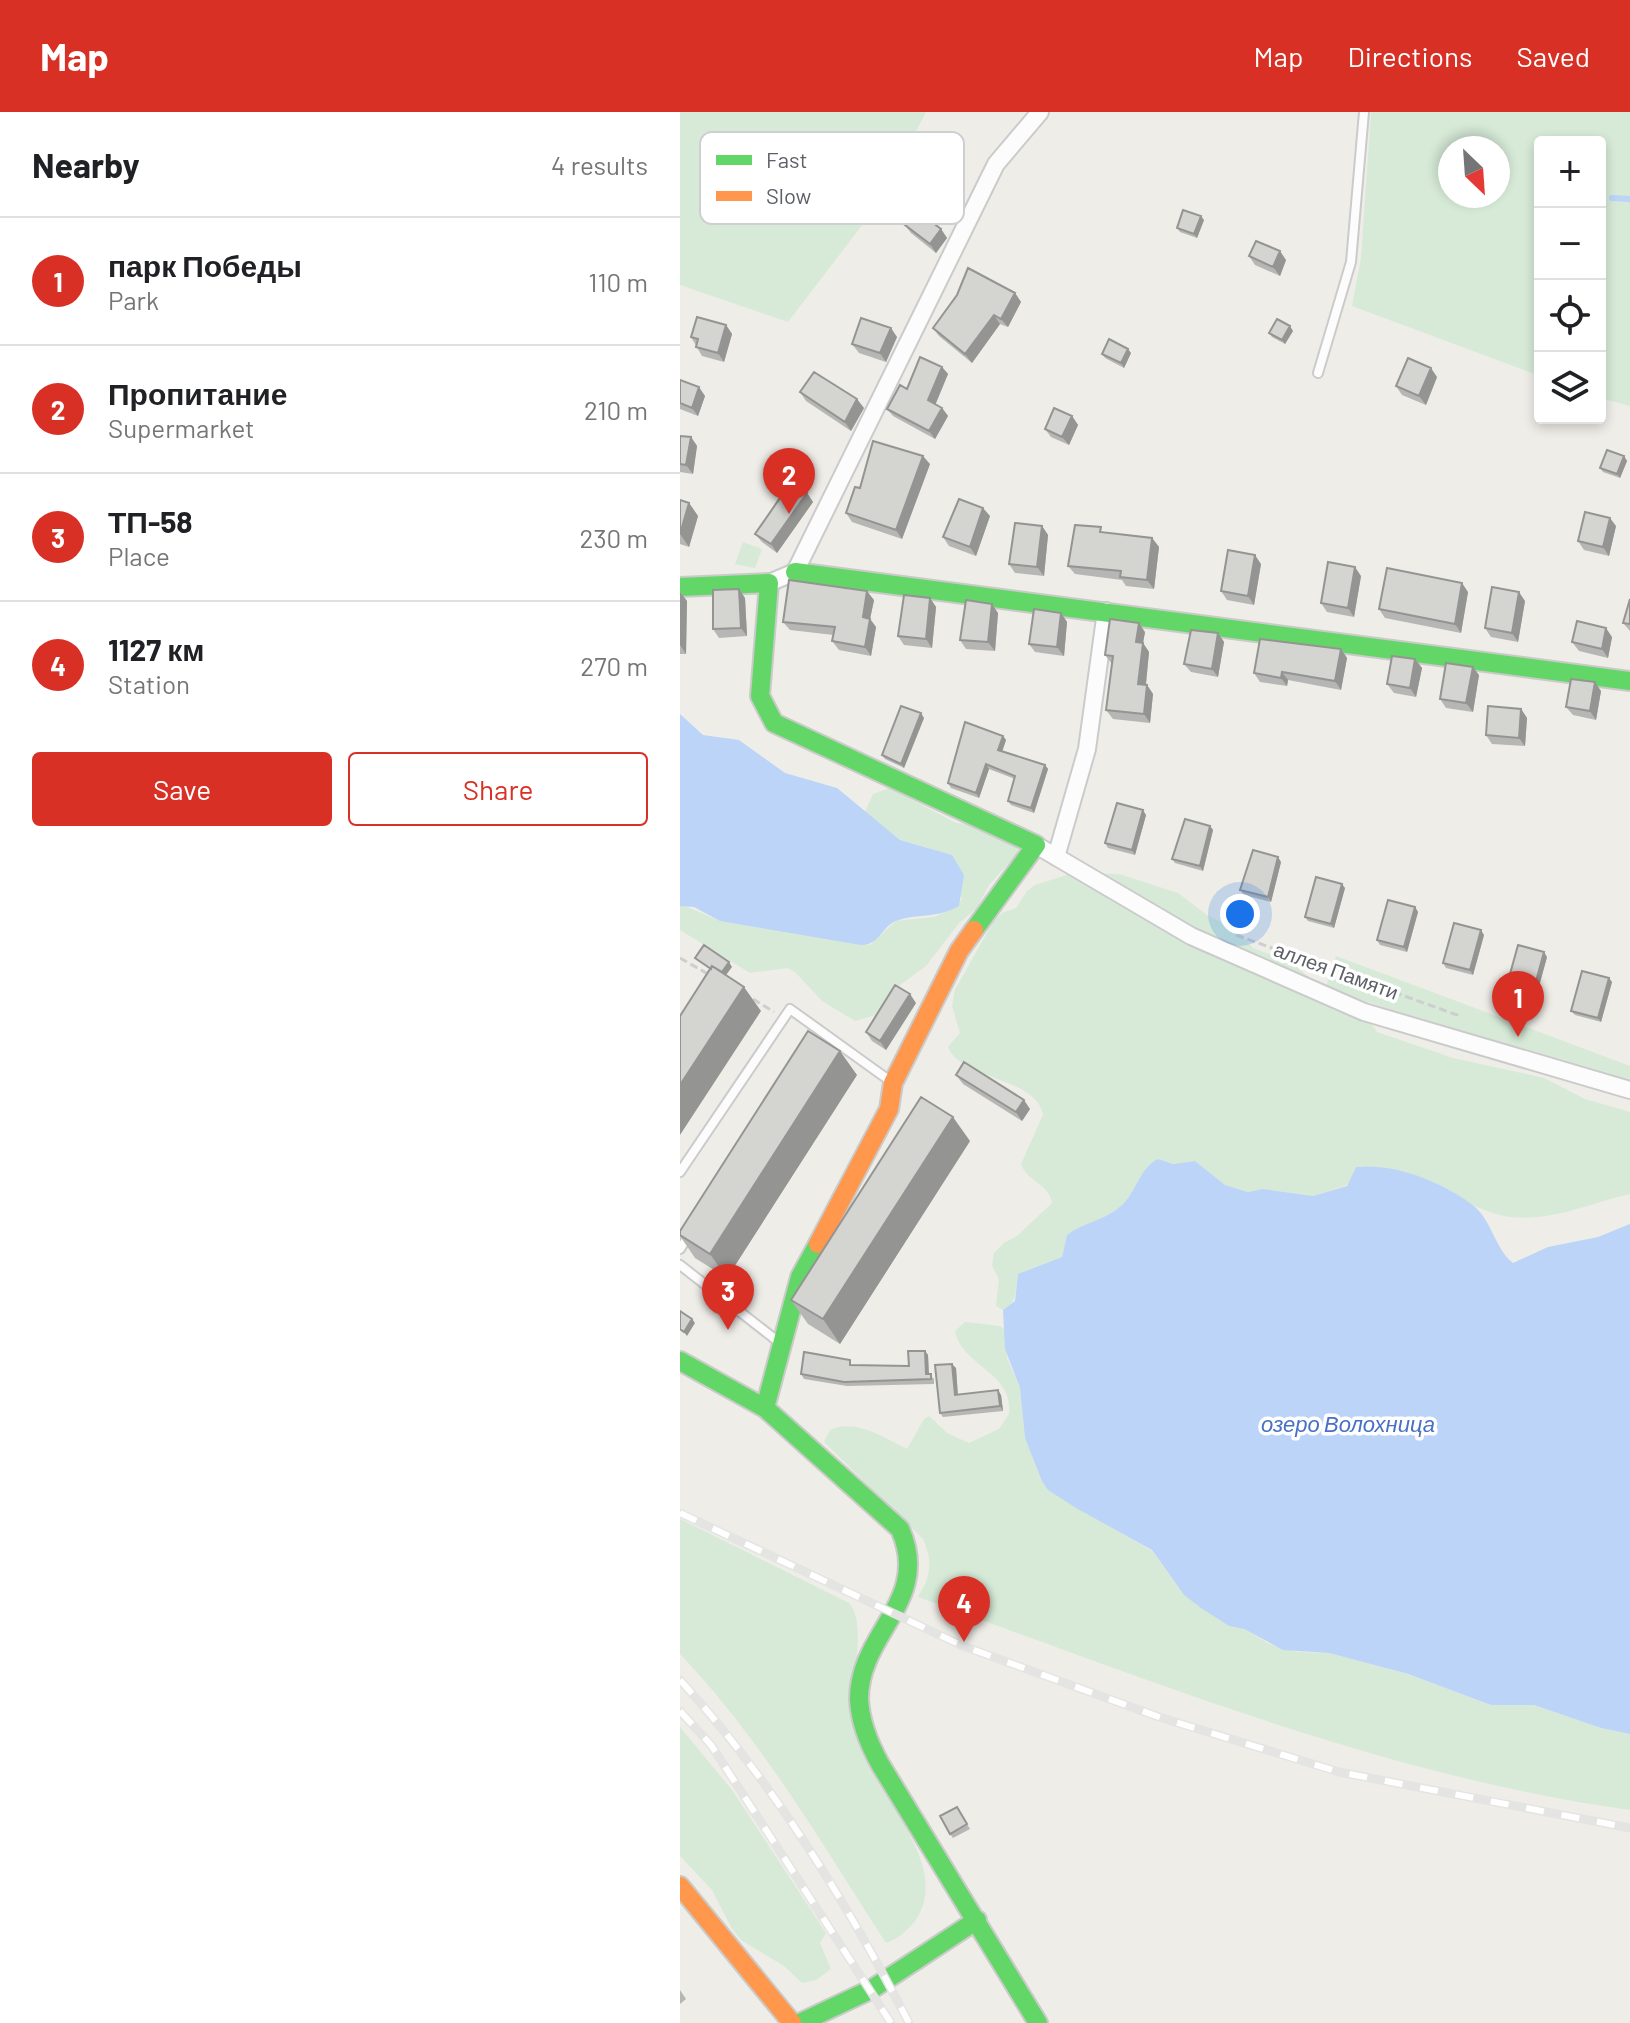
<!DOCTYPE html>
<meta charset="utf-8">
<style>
:root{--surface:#fff;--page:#f2f2f2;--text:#202124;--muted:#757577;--line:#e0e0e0;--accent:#d93025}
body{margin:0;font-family:Barlow,sans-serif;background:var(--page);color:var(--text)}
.controls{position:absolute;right:24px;top:24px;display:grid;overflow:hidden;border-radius:8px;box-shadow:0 4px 12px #0003}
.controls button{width:72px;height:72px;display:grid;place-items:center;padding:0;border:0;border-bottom:2px solid var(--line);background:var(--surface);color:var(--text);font:40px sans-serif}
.compass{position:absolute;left:758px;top:24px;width:72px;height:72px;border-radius:50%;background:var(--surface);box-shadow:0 4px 12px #0003;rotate:155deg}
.you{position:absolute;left:560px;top:802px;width:28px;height:28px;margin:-20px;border:6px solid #fff;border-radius:50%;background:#1a73e8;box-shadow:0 0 0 12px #1a73e833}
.badge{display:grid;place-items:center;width:52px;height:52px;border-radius:50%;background:var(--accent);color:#fff;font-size:26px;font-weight:700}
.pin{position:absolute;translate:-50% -66px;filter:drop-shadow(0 2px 4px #0008)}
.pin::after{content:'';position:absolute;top:42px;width:28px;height:24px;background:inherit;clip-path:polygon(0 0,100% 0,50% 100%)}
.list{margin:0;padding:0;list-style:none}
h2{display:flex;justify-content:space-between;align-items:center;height:104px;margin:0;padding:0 32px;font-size:34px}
h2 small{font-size:26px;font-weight:400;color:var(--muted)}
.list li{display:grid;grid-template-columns:52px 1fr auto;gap:24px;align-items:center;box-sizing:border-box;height:128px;padding:0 32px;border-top:2px solid var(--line)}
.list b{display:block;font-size:30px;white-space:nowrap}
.list p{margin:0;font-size:26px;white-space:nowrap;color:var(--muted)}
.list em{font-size:26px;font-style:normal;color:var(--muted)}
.actions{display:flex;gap:16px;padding:24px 32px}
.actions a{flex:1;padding:18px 0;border:2px solid var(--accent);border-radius:8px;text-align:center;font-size:28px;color:var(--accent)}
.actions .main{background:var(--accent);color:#fff}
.icon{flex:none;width:44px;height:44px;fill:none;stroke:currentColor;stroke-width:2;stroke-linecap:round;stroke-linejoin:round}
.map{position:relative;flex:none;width:950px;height:1911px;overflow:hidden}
header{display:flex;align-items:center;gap:48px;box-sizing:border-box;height:112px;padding:0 40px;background:var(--accent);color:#fff}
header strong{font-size:38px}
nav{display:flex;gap:44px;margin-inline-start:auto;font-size:28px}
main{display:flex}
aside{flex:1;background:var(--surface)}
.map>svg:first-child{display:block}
.green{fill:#d6ead7;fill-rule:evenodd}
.water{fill:#bcd4f8}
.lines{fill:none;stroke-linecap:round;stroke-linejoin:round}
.stream{stroke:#bcd4f8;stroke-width:6}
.lane-casing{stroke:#cacbca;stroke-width:12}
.street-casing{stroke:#cacbca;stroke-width:20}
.fast-casing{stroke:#cacac9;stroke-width:22}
.slow-casing{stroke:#cacac9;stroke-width:22}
.path{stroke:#cccfce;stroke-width:3;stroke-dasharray:8 4;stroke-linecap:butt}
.lane{stroke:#fcfcfc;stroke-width:8}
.street{stroke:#fcfcfc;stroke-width:16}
.fast{stroke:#63d668;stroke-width:18}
.slow{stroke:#ff974d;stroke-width:18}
.rail-casing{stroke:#e4e4e3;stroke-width:9}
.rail{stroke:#fff;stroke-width:6;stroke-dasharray:18;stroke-linecap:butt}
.wall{fill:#b6b6b4}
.shaded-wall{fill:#949492}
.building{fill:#d4d4d1;stroke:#949492;stroke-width:2}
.labels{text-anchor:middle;stroke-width:7;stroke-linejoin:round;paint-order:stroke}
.street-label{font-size:20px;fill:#5d6066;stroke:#fff}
.water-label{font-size:22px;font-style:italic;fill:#4870c4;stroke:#fff}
.key{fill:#fff;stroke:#cecfd1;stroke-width:2}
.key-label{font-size:22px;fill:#5d6066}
</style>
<header>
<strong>Map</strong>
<nav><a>Map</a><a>Directions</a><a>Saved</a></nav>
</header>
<main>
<aside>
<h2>Nearby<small>4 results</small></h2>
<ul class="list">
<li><span class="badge">1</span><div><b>парк Победы</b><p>Park</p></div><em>110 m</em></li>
<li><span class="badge">2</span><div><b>Пропитание</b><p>Supermarket</p></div><em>210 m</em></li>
<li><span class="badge">3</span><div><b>ТП-58</b><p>Place</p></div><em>230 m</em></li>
<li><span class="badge">4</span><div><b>1127 км</b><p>Station</p></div><em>270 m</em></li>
</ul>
<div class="actions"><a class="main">Save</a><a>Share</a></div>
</aside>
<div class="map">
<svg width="950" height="1911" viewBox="0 0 950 1911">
<rect width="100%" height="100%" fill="#eeede8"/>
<path class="green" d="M0,0H246L196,95L108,210L0,173Z
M691,0H950V294L920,286V30H860V264L672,194L681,146ZM770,36H818V84H770Z
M63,430L82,437L75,456L55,452Z
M210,676L276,711L307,714L337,735L338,741L309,773L297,796L279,811L246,854L216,876L196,903L175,909L142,889L115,860L107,856L70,861L0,818V794H5L40,809L190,833L216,809L254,805L278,794L282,786L249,736L220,728L185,700L193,682Z
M393,761L439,762L498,781L527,803L557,818L573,836L613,851L631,868V886L690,910L697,920L773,946L864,966L905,987L950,1000V1082C909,1091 861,1115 816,1102C767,1087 731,1050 676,1055L667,1073L633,1084L583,1077L568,1080L545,1073L515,1049L493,1052L478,1047C461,1059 457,1078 443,1092C427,1108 405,1110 387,1123L382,1145L338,1162C335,1176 338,1192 323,1198L316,1194L319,1167L312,1154L314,1141L324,1131L337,1124L372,1091C369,1071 347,1070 341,1052L363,1003C357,965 281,968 268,935L280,921L272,894L275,878L313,810L322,801L336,796L347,779L355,773Z
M656,844L950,954V967L708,897L646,875Z
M285,1210L320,1214L325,1218L327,1246L340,1276L345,1326L368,1378L472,1439L504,1483L549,1514L564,1517L589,1532L618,1540L649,1541L727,1562L811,1593H854L921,1616L950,1622V1698C705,1664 470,1568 238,1485C251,1465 253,1449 243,1427L144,1330L150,1318C175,1306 205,1326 227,1337L244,1307L249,1304L267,1321L289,1331L319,1317L329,1302C334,1260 282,1255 275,1219Z
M0,1407L169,1491C189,1511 168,1583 174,1617C183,1673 277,1750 235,1809C227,1819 218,1827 206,1831C142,1732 82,1628 0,1542Z
M0,1615L52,1678L146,1821L140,1831L151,1857L136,1868L122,1871L104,1854L61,1828L51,1815L32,1778L0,1744Z"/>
<path class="water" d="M0,602L23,623L59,628L105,661L157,676L220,728L272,743L284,763L279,794C256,807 237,801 216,809C201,815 200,833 181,833L40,809L14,795L0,794Z
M478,1047L493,1052L515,1049L545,1073L568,1080L583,1077L633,1084L667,1074L676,1055C715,1051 763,1070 794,1094C812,1109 815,1137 833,1151L868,1135L918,1125L950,1112V1622L921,1616L854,1593H811L728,1562L649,1541L603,1538L564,1517L549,1514L521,1496L504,1483L472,1438L396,1396L368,1378L362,1369L345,1326L340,1276L325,1237L323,1198L335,1189L338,1162L382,1145L387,1123C404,1110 427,1108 443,1092C457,1078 460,1056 478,1047Z"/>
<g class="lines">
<path class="stream" d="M932,86L950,87"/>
<g class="lane-casing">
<path id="lane" d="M638,261L671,150L684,0
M0,1060L110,897L213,971
M0,1137L10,1121
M0,1153L100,1231"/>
</g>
<g class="street-casing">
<path id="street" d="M89,471L115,460L316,52L360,0
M356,733L511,824L684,900L950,978
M376,745L407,637L426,499"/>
</g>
<g class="fast-casing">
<path id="fast" d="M115,460L950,569
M0,475L89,471L80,584L94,611L356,733L294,818
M0,1249L85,1296L220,1417C252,1489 179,1520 179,1587C180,1610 189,1632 200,1652L358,1911
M85,1296L120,1165L138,1132
M120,1911L192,1877L297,1808"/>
</g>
<g class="slow-casing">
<path id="slow" d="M138,1132L209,997L213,971L279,839L294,818
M0,1774L112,1911"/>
</g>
<path class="path" d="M556,823L777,903V908
M0,846L28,862
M73,887L94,900"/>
<use href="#lane" class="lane"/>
<use href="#street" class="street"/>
<use href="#fast" class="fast"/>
<use href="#slow" class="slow"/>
<g class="rail-casing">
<path id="rail" d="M0,1401L283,1534L479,1605L659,1660L950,1716
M0,1568C93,1670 166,1789 229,1911
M0,1599L31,1633L211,1911"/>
</g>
<use href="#rail" class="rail"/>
</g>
<path class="wall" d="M283,53L264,83L240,67L233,59Z
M524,108L517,126L500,120L497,116Z
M225,113L261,117L267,126L256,141L231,121Z
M569,144L606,148L600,164L575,153Z
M335,181L341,190L328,215L320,212L292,251L259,224L253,216Z
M46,213L52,222L44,250L22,244L11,225Z
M613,219L605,232L592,225L589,221Z
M217,225L206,250L179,241L172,232Z
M451,241L444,256L425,246L422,242Z
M262,255L268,262L255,292L262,296L268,304L255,327L213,304L207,297L227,277Z
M757,265L746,293L722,283L716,274Z
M0,268L25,284L18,304L0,297Z
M120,280L184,296L171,319L126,289Z
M392,304L398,313L389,333L371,325L365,317Z
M0,324L11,325L17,334L13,362L0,360Z
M944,344L947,349L940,366L923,360L920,356Z
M250,352L222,427L172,410L166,401L180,376Z
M127,381L133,390L97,441L82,430L75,422Z
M0,388L9,391L18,404L9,435L0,432Z
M310,404L296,444L269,434L263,425Z
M362,414L368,423L364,464L335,461L329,452Z
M936,414L929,444L904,438L898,429Z
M425,421L472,426L479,435L474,477L446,474L442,468L395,462L388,454Z
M581,452L574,493L547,488L541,479Z
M681,464L674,505L647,500L641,491Z
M0,480L7,489L6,542H0Z
M788,480L781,521L705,506L699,497Z
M65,486L67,524L39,526L33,517Z
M250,486L256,495L252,536L224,533L218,524Z
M950,487V519L943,511Z
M194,488L190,507L196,515L191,544L159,538L152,529L154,523L110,518L103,510Z
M845,489L838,530L811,525L805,516Z
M318,501L315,539L286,537L280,528Z
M381,501L387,510L384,544L355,540L349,532Z
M465,520L463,531L469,540L466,573H467L473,582L470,611L433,607L426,598L432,552L425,543Z
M538,521L544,530L538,565L511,560L504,552Z
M932,525L928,546L899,539L892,530Z
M661,537L667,546L661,578L608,568L607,574L580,570L574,561Z
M735,547L742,556L736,585L714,581L707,572Z
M799,563L793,600L766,596L760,587Z
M921,579L916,608L893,603L886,595Z
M841,597L847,606L845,634L812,632L806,623Z
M244,606L224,656L205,647L202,643Z
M323,624L326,628L322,639L365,653L368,657L354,701L331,693L328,689L335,667L309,657L299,686L271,676L268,671Z
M466,703L455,743L428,736L425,731Z
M530,714L533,718L523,759L495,751L492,747Z
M601,750L591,790L564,783L560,778Z
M665,776L654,816L628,809L625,805Z
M735,795L738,800L727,840L700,833L697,828Z
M804,823L793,863L766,856L763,851Z
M867,845L856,885L830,878L827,873Z
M932,870L921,910L895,903L891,899Z
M236,891L206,938L192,929L186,920Z
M177,963L47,1166L15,1146L0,1124V1119Z
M276,963L350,997L342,1009L283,972Z
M290,1029L160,1232L128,1212L111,1188Z
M245,1239L248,1243L249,1262L254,1267V1272L167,1274L124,1267L121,1262L173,1253L229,1254Z
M276,1256L278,1282L321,1283L323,1299L263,1305L260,1301Z
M277,1695L290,1717L273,1726L270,1722Z
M0,1878L6,1887L0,1892Z"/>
<path class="shaded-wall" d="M277,44L283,53L264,83L258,74Z
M521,104L524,108L517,126L514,122Z
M261,117L267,126L256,141L250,132Z
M600,139L606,148L600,164L593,155Z
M335,181L341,190L328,215L321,207Z
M314,203L320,212L292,251L285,242Z
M46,213L52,222L44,250L38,241Z
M610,214L613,219L605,232L602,228Z
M211,216L217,225L206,250L200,241Z
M448,237L451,241L444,256L441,251Z
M262,255L268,262L254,296L248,288Z
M751,256L757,265L746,293L739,284Z
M19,275L25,284L18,304L12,296Z
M177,287L184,296L171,319L165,310Z
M262,296L268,304L255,327L249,319Z
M392,304L398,313L389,333L382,325Z
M11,325L17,334L13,362L6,353Z
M243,344L250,352L222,427L216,418Z
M944,344L947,349L940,366L937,362Z
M127,381L133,390L97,441L91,432Z
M9,391L18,404L9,435L0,422Z
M303,396L310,404L296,444L290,435Z
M930,406L936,414L929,444L923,435Z
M362,414L368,423L364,464L357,455Z
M472,426L479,435L474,477L467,468Z
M575,443L581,452L574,493L568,484Z
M675,455L681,464L674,505L668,496Z
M782,471L788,480L781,521L775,512Z
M59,477L65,486L67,524L61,516Z
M187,479L194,488L190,507L196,515L191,544L185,535L183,505Z
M0,480L7,489L6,542L0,533Z
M839,480L845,489L838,530L832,521Z
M250,486L256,495L252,536L246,527Z
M312,492L318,501L315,539L308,530Z
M381,501L387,510L384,544L377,535Z
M459,511L465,520L463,531L469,540L465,581L458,572L456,530Z
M926,516L932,525L928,546L922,537Z
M538,521L544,530L538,565L532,557Z
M661,537L667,546L661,578L655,569Z
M735,547L742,556L736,585L730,576Z
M793,555L799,563L793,600L786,591Z
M602,560L608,568L607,574L601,566Z
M915,570L921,579L916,608L910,599Z
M467,573L473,582L470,611L464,602Z
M841,597L847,606L845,634L839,626Z
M241,601L244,606L224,656L221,652Z
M323,624L326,628L321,643L318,638Z
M306,652L309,657L299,686L296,681Z
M365,653L368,657L354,701L351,696Z
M463,698L466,703L455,743L452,738Z
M530,714L533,718L523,759L520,754Z
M598,745L601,750L591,790L588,785Z
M662,772L665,776L654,816L651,812Z
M735,795L738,800L727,840L724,835Z
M801,818L804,823L793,863L790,858Z
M864,840L867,845L856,885L853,880Z
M49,850L52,855L43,867L40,863Z
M929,866L932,870L921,910L918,906Z
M64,875L81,899L0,1023V973Z
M230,882L236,891L206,938L200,929Z
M160,939L177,963L47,1166L30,1142Z
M344,988L350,997L342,1009L336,1000Z
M273,1005L290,1029L160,1232L143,1207Z
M12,1207L15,1211L7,1224L4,1220Z
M245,1239L248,1243L249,1266L246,1262Z
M272,1252L276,1256L278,1287L275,1283Z
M318,1278L321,1283L323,1299L320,1294Z"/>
<path class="building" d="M236,98L261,117L250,132L225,113Z
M503,98L521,104L514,122L497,116Z
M576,129L600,139L593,155L569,144Z
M288,156L335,181L321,207L314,203L285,242L253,216L277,183Z
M17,205L46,213L38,241L16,235L18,227L11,225Z
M181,206L211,216L200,241L172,232Z
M597,207L610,214L602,228L589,221Z
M429,227L448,237L441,251L422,242Z
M240,245L262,255L248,288L262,296L249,319L207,297L220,273L227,277Z
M728,246L751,256L739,284L716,274Z
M134,260L177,287L165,310L120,280Z
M0,268L19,275L12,296L0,291Z
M374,296L392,304L382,325L365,317Z
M0,324L11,325L6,353L0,352Z
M193,329L243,344L216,418L166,401L175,375L180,376Z
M927,338L944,344L937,362L920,356Z
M111,370L127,381L91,432L75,422Z
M279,387L303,396L290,435L263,425Z
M0,388L9,391L0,422Z
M905,400L930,406L923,435L898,429Z
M335,411L362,414L357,455L329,452Z
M395,413L421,415L420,420L472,426L467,468L440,465L441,459L388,454Z
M548,438L575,443L568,484L541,479Z
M648,450L675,455L668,496L641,491Z
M707,456L782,471L775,512L699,497Z
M109,468L187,479L183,505L190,507L185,535L152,529L155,515L103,510Z
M812,475L839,480L832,521L805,516Z
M59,477L61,516L33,517V478Z
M224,483L250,486L246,527L218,524Z
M950,487V512L943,511Z
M286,488L312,492L308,530L280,528Z
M354,497L381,501L377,535L349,532Z
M430,507L459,511L456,530L463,531L458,572L467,573L464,602L426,598L433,544L425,543Z
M897,509L926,516L922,537L892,530Z
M511,518L538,521L532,557L504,552Z
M580,527L661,537L655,569L602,560L601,566L574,561Z
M712,544L735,547L730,576L707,572Z
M766,551L793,555L786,591L760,587Z
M891,567L915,570L910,599L886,595Z
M221,594L241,601L221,652L202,643Z
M808,594L841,597L839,626L806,623Z
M285,610L323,624L318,638L365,653L351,696L328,689L335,664L306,652L296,681L268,671Z
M437,691L463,698L452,738L425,731Z
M505,707L530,714L520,754L492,747Z
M573,738L598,745L588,785L560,778Z
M636,765L662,772L651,812L625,805Z
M708,788L735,795L724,835L697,828Z
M774,811L801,818L790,858L763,851Z
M24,833L49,850L42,860L32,854L31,857L15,846Z
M838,833L864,840L853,880L827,873Z
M32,854L64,875L0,973V904Z
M902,859L929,866L918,906L891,899Z
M215,873L230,882L200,929L186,920Z
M128,919L160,939L30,1142L0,1123V1119Z
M284,950L344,988L336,1000L276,963Z
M241,985L273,1005L143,1207L111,1188Z
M0,1199L12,1207L4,1220L0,1217Z
M228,1239H245L246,1262H251V1267L164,1270L121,1262L124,1240L170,1248V1253L229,1254Z
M272,1252L275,1283L318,1278L320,1294L260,1301L255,1253Z
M277,1695L287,1712L270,1722L260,1704Z"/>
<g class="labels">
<g class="street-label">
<text transform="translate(656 859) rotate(20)" y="7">аллея Памяти</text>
</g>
<g class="water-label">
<text x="668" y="1320">озеро Волохница</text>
</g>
</g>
<rect x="20" y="20" width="264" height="92" rx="12" class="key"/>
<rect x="36" y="43" width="36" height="10" fill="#63d668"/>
<rect x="36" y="79" width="36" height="10" fill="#ff974d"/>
<g class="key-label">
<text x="86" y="56">Fast</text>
<text x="86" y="92">Slow</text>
</g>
</svg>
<div class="controls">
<button>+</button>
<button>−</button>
<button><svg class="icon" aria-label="locate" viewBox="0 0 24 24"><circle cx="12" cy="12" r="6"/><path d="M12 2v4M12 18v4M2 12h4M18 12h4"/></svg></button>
<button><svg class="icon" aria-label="layers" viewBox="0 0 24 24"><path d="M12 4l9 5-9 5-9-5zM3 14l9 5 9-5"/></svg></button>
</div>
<svg class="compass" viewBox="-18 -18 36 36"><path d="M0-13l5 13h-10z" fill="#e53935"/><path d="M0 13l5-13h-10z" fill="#757577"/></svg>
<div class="you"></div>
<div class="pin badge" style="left:838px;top:925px">1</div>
<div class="pin badge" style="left:109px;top:402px">2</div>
<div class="pin badge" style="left:48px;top:1218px">3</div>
<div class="pin badge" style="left:284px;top:1530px">4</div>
</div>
</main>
